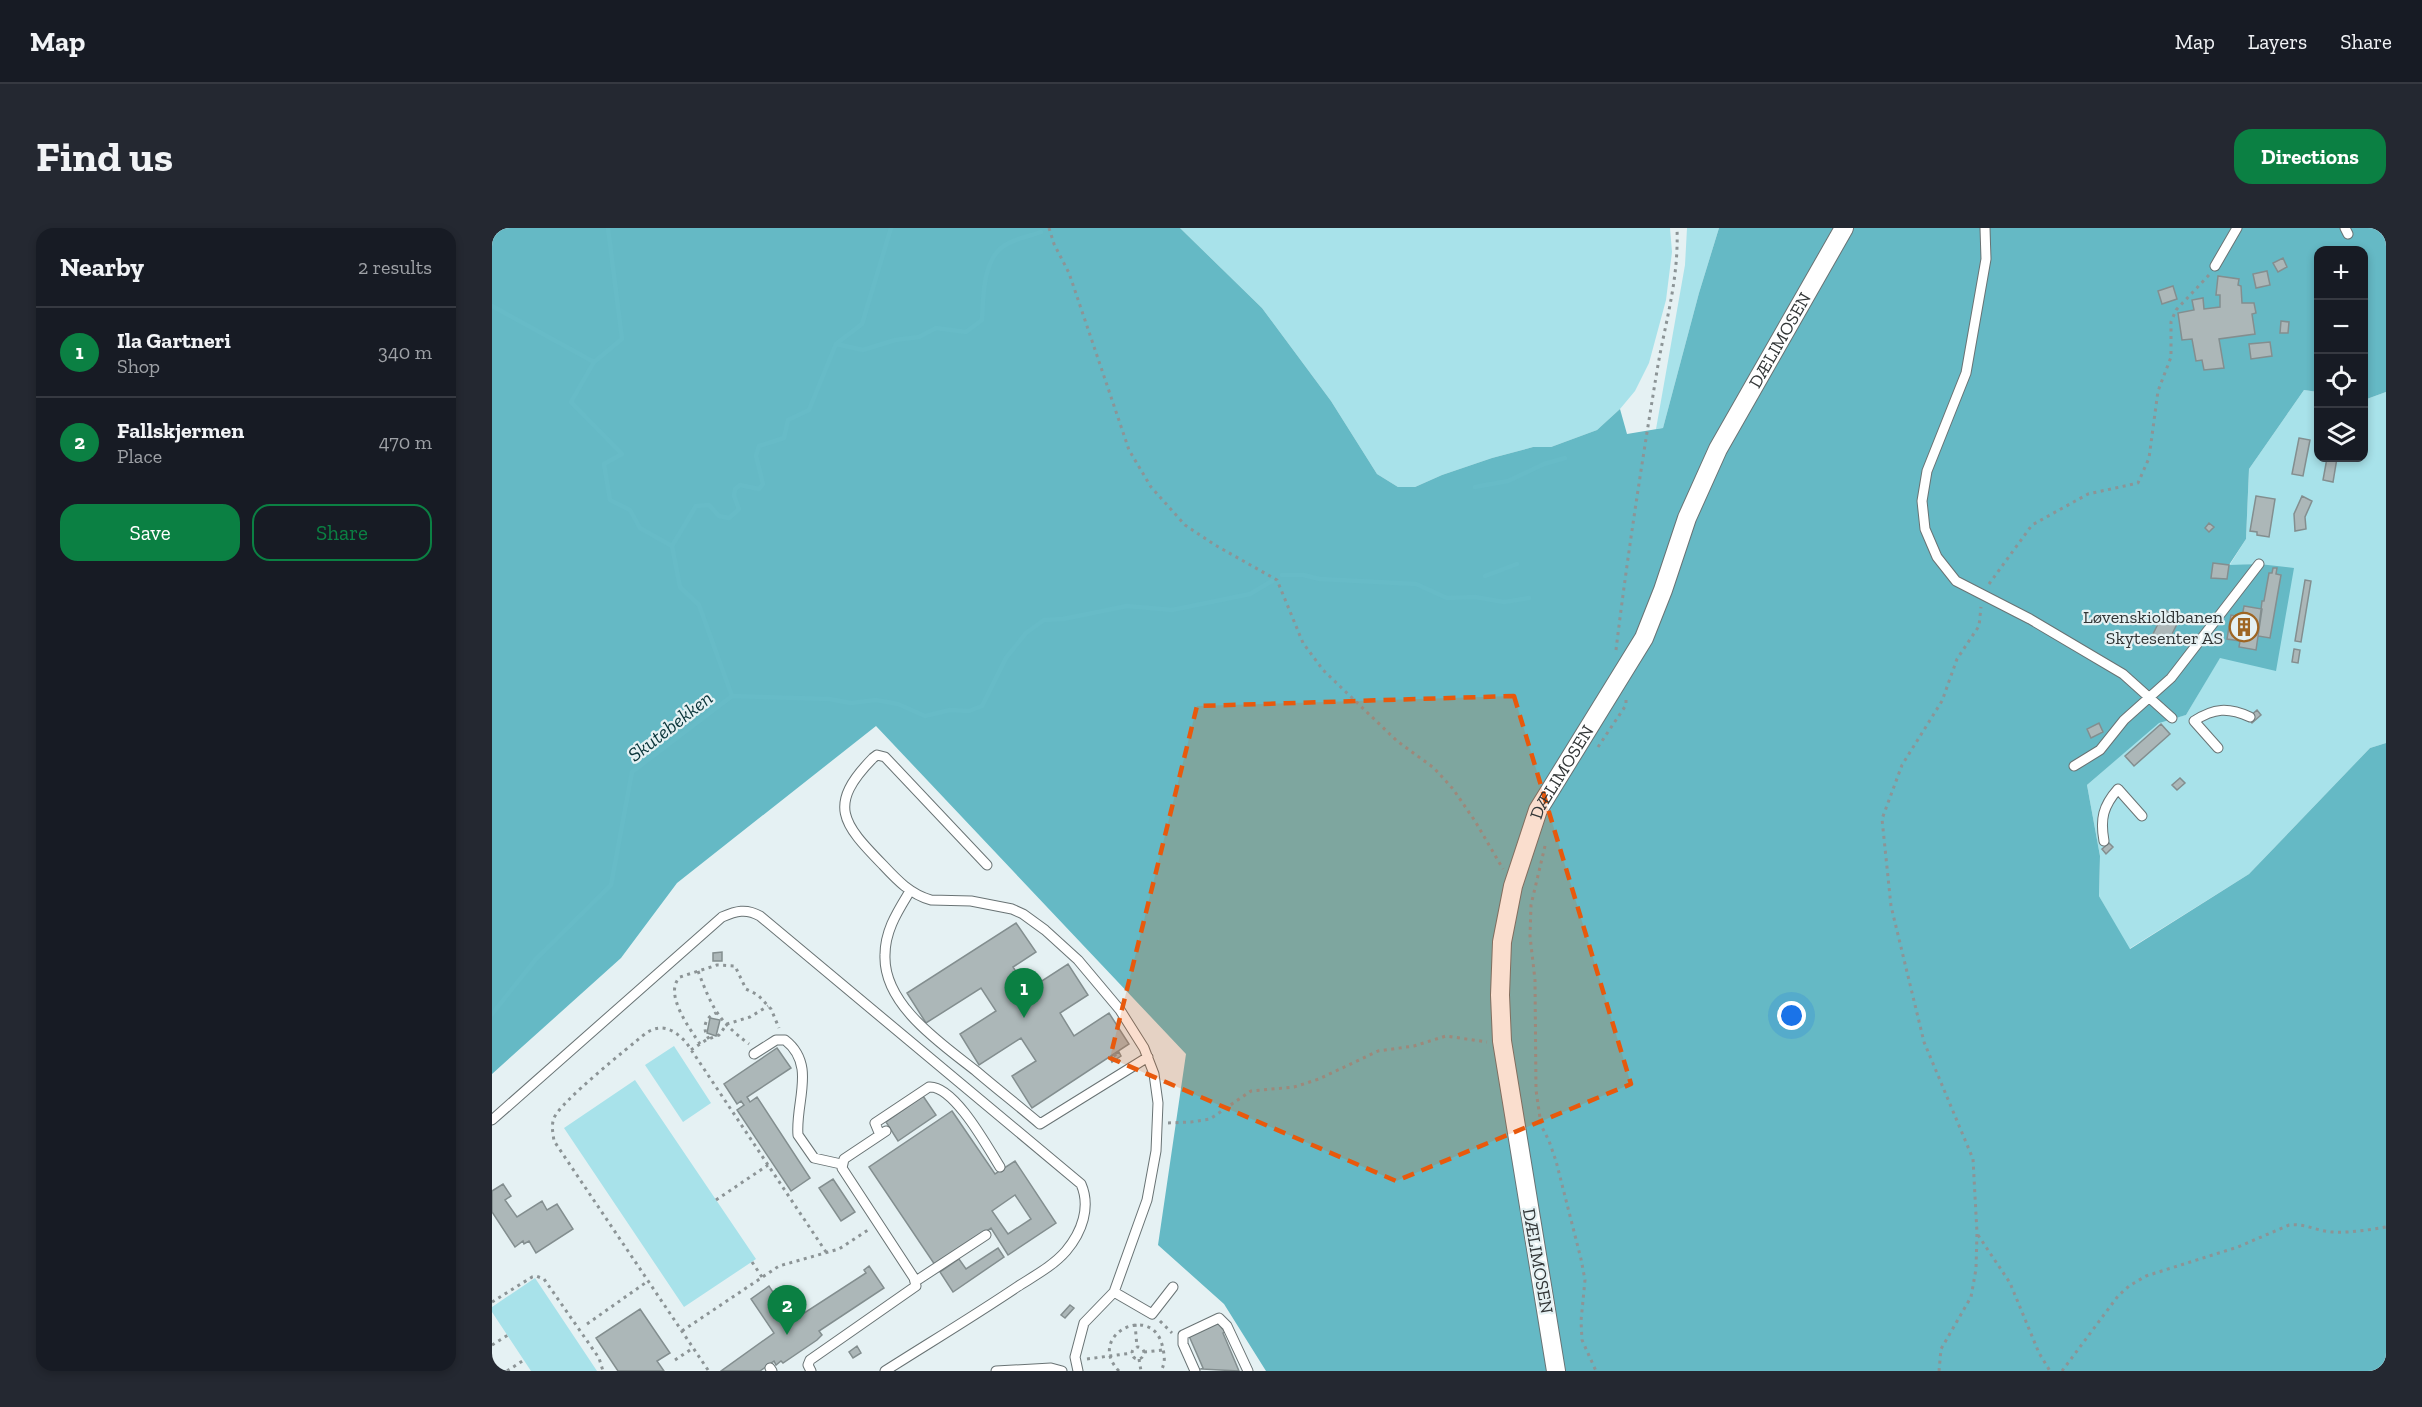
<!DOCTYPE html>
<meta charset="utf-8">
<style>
:root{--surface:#171b24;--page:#242831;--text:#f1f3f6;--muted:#9ea1a6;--line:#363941;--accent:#0b8043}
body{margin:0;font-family:"Zilla Slab",serif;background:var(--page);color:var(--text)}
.controls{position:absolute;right:18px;top:18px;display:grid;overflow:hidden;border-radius:12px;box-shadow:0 3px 9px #0003}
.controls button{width:54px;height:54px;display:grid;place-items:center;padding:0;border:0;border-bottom:2px solid var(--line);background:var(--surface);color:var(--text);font:30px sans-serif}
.you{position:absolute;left:1300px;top:788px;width:21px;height:21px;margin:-15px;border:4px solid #fff;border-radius:50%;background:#1a73e8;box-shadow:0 0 0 9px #1a73e833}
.badge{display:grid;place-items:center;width:39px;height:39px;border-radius:50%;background:var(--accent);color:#fff;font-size:20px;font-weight:700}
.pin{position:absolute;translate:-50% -50px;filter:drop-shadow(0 2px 3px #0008)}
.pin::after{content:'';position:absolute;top:32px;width:21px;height:18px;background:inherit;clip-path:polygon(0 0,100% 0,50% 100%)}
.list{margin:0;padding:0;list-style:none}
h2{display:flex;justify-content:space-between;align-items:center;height:78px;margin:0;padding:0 24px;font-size:26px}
h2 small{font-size:20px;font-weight:400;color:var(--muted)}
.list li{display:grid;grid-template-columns:39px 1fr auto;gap:18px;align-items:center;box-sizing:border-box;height:90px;padding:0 24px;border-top:2px solid var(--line)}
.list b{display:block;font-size:22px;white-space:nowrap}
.list p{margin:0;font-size:20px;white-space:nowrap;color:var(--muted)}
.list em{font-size:20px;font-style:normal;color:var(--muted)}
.actions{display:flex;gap:12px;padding:18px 24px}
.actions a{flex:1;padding:14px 0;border:2px solid var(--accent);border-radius:18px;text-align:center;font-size:21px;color:var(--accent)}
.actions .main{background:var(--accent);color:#fff}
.icon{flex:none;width:33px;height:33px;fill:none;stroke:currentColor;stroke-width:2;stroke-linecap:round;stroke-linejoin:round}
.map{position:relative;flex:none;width:1894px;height:1143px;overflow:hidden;border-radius:18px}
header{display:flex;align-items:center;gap:36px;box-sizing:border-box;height:84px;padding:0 30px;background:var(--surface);border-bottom:2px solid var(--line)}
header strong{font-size:28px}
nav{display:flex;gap:33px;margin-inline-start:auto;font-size:21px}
.intro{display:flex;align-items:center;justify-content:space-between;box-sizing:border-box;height:144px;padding:0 36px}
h1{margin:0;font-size:42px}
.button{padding:15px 27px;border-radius:18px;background:var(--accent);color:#fff;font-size:21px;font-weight:700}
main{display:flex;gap:36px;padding:0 36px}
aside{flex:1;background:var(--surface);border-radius:18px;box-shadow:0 3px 9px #0003}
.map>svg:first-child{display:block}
.green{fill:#a8e2ea}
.forest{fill:#65b9c5}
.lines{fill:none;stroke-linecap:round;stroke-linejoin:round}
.stream{stroke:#67bbc7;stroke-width:4.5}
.building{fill:#acb7b8;stroke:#838e8f;stroke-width:1.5;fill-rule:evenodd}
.service-casing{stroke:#697374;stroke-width:11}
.minor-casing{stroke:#697374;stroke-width:20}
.path{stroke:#8c9496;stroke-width:3;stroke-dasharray:3 4.5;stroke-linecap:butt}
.service{stroke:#fff;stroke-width:9}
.minor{stroke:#fff;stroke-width:18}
.marked{fill:#e8590c;fill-opacity:0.2;stroke:#e8590c;stroke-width:4.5;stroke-dasharray:12 8;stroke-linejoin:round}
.labels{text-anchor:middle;stroke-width:4.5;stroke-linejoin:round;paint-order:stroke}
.street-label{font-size:18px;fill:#323637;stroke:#e5f1f3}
.poi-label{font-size:18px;fill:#323637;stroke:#e5f1f3;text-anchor:end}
.water-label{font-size:20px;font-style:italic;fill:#083338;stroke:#e5f1f3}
</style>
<header>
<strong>Map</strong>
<nav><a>Map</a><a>Layers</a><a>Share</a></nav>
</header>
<div class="intro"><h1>Find us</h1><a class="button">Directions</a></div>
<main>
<aside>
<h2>Nearby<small>2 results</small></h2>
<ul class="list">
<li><span class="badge">1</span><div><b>Ila Gartneri</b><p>Shop</p></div><em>340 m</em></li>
<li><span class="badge">2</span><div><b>Fallskjermen</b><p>Place</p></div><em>470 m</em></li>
</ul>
<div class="actions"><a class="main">Save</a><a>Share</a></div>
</aside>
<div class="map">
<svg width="1894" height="1143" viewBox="0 0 1894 1143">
<rect width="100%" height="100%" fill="#e5f1f3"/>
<path class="green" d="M688,0H1178L1180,24L1174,72L1157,135L1143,163L1128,181L1105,202L1059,219H1041L1000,230L950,247L923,259H906L885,246L839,173L770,80Z
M1195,0H1227L1207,65L1171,200L1164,201L1193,37Z
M1812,162L1826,164V230H1872V172L1894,164V515L1878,520L1757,646L1637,721L1607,668L1608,628L1595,557L1667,494L1694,487L1728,429L1767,336L1737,338L1754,311L1757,241Z
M182,818L219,875L191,894L153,837Z
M143,852L264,1031L192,1079L72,900Z
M43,1050L105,1143H39L0,1084V1079Z"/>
<path class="forest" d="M0,0H688L770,80L839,173L885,246L906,259H923L950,247L1000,230L1041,219H1059L1105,202L1128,181L1135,206L1171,200L1207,65L1227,0H1894V164L1872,172V22H1826V164L1812,162L1757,241L1754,311L1737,337L1767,336L1802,340L1784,443L1728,430L1694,487L1667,495L1595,557L1608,628L1607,668L1638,721L1757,646L1878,520L1894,515V1143H774L732,1076L666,1017L694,826L384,498L185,655L129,730L0,846Z"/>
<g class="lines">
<path class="stream" d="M0,78L102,134
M344,116L371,122L403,112L427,109L444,100L474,104L490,92C491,71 491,39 506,23C516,12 535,9 549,4
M983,259L1016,253L1052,236L1073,230
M180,318L204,278L217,277L227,288L237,290L247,281L242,268L243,261L248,257L267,261L271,256L264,228L267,218L292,210L296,192L317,182L344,116L370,96L399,0
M790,347H811L828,351L924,356L955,370L983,369L1012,374L1037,370
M993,348L1025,336
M240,468L337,471L359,475L384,472L406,476L433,488L458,482L477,483L490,478L514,430L534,405L552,392L571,391L635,378L680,382L758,366L780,353
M0,786L44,731L119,657L140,544L240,468L207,377L188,359L180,318L148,300L138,282L118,272L112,236L130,226L79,174L102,134L130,111L116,0"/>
</g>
<path class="building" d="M1791,30L1795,39L1786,44L1781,35Z
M1775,43L1778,57L1764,60L1761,46Z
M1726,48L1747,51L1746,57L1749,58L1750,75H1762L1764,85L1760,86L1763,106L1727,111L1732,140L1712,142L1710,132L1704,133L1700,111L1690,112L1686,85L1702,82L1700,72L1711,70L1712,81L1728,79V67H1724Z
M1681,58L1685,71L1670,76L1666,63Z
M1789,93L1797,94L1796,105H1788Z
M1778,114L1780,128L1759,131L1757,116Z
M1807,210L1818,212L1811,248L1800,246Z
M1835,230H1845L1841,254L1831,252Z
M1764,268L1783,271L1777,309L1765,307V304L1758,303Z
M1810,268L1820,273L1813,289L1814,301L1803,303L1802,286Z
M1717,295L1722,299L1717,304L1713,300Z
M1721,335L1737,337L1735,351L1719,350Z
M1781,340H1785L1784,346L1789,347L1778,410L1766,408L1770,373H1772L1777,345H1780Z
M1813,352L1819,353L1809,414L1803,413Z
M1752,378L1770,381L1764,422L1747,419L1748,413L1735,411L1739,387L1750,389Z
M1673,382L1688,390L1674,418L1659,410Z
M1802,421L1808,422L1806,435L1800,434Z
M1765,482L1769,487L1760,495L1756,490Z
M1607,495L1611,504L1599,510L1595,501Z
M1669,496L1678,506L1642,538L1633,528Z
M1688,550L1693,555L1685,562L1680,557Z
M1617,615L1621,619L1614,626L1610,621Z
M524,695L544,724L521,739L536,762L576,736L596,767L568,785L582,808L617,785L637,816L540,880L520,848L544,833L529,810L487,837L468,806L504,783L489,760L434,795L415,765Z
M230,724V733H221V725Z
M218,790L228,792L224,808L215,805Z
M285,820L299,840L255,869L258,874L265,869L318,950L299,963L245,882L252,877L249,873L245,876L232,856Z
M627,824L629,828L620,834L618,829Z
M431,868L444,887L406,913L394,894Z
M460,883L503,946L523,933L564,995L516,1027L499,1000L443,1037L377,939ZM523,967L539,991L516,1006L500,983Z
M341,951L363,984L349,993L327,960Z
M11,956L19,968L13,972L25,989L50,973L55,982L65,976L81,1001L44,1025L37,1013L32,1016L31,1013L23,1019L0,984V963Z
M506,1020L512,1029L461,1064L448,1044L467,1031L474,1041Z
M377,1038L392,1060L327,1103L330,1107L325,1112L291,1135L289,1133L284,1137L282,1133L268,1143H229L282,1105L259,1071L277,1058L300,1093L374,1045L372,1042Z
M578,1077L582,1080L573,1090L569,1087Z
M148,1081L178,1125L165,1133L172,1143H126L104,1110Z
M726,1095L733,1104L731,1105L747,1143L709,1141L711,1140L697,1108Z
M365,1118L369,1125L361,1130L357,1124Z"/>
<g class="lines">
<g class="service-casing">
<path id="service" d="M1493,0L1494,31L1474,145L1435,243L1430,273L1433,301L1445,329L1464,353L1538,391L1631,446L1680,490
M1853,0L1856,6
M1723,38L1745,0
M1726,520L1702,493C1722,480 1736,479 1758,489
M1582,538L1608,522L1632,492L1679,450L1767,336
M1612,613C1608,591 1611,578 1626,561L1650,588
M495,637L393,529L385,527L381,530C335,577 350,595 391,637C405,652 418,666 439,672L479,673L520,681L531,686L553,702L586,732L628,782L652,820L662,846L666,875L664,923L655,972L622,1064L592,1095L583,1129L586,1143
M418,663C406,683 393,702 393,727C391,777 450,816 484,843C505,861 527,878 548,896L656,829
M262,826L284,812H293C325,837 303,874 306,907L322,930L349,936
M0,892L230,689C244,683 254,680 268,688L589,956C599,979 590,1004 574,1023C561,1038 542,1048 525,1059C482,1088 437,1115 393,1143
M388,907L383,895L437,859C462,857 496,920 508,939
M424,1053L494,1007
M622,1064L660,1086L681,1059
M278,1140L280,1143
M319,1143L316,1137L318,1132L424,1058L422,1050L350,940L352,931L394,903
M504,1143L559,1140L570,1143
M703,1143L691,1116V1107L727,1090L735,1098L756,1143"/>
</g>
<g class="minor-casing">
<g id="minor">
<path id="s1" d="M1064,1143L1010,813L1008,767L1010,714L1021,658L1046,582L1152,410L1171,362L1195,290L1226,221L1352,0"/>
</g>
</g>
<path class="path" d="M557,0L562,16L577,45L637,222L659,259L693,297L723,317L785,352L811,415L831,442L905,513L942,540L961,561L983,593L1011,641
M1497,356L1540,297L1596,266L1646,255L1657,230L1666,163L1679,129V94L1684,82L1717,47
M1124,422C1135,331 1149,240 1164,149C1172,97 1187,55 1185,0
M1106,519L1134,477V468
M1053,618L1039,677L1038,708L1043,752L1044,862L1049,897L1057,913L1064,933L1089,1031L1093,1052L1089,1093L1090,1112L1104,1143
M206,743C220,779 225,792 257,816
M217,811C210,801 212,790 224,785
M208,816C198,801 171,765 188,749L225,737L243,738L254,761L266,767L279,781L287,800
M199,822L214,812L227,807L235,796L258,789L276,778
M622,826L628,834
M676,895L699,894L718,891L759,863L802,859L827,851L886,823L922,818L954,808L995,814
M224,972L276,937
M1486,1007L1518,1055L1547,1125L1558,1143
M260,1034L270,1049
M0,1074L40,1049L44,1048L52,1051L107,1130L111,1143
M668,1093L680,1105
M95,1096L156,1053
M643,1096L645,1119
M190,1103L287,1038L347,1021L376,1002
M0,1117L16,1107
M640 1125a6 6 0 1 1 12 0a6 6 0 1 1-12 0Z
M652,1124L671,1122
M595,1131L640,1125
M647,1131L649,1143
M183,1132L201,1120
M0,1139L3,1143
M216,1142L62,913C61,905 59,898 62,890C69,873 136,820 154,805C170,795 181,801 194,814L334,1024
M15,1143L32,1132
M627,1143C592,1107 663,1072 671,1121C673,1130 673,1135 669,1143
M1447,1143L1449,1121L1479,1069L1484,1041L1485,1005L1481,931L1432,814L1399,678L1390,591L1410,537L1450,473L1465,431L1487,398L1489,379
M1570,1143L1626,1068L1637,1058L1654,1048L1746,1019L1797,997C1812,995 1825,1003 1840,1004C1858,1005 1876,1002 1894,999"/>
<use href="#service" class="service"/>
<use href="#minor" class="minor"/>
</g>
<path class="marked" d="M1022,468L1139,856L904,953L618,830L705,478Z"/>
<defs>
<g id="building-ring" transform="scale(1.5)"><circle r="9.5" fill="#e5f1f3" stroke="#9e6523" stroke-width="1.5"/><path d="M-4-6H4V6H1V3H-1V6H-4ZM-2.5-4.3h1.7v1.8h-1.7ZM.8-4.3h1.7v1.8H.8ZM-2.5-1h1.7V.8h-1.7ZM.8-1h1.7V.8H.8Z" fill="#9e6523"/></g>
</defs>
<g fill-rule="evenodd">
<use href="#building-ring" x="1752" y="399"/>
</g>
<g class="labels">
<g class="street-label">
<text dy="6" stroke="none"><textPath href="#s1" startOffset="1101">DÆLIMOSEN</textPath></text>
<text dy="6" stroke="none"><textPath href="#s1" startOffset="615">DÆLIMOSEN</textPath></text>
<text transform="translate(1046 1033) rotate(80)" y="6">DÆLIMOSEN</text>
</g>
<g class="poi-label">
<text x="1731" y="395">Løvenskioldbanen<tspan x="1731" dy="21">Skytesenter AS</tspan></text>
</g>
<g class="water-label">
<text transform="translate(178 498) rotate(-38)" y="7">Skutebekken</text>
</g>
</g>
</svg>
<div class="controls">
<button>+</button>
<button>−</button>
<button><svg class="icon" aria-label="locate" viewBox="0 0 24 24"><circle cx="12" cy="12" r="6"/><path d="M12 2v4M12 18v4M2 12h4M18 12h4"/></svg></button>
<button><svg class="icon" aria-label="layers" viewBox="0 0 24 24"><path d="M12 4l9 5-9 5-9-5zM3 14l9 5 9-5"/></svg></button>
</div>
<div class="you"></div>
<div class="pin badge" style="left:532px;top:790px">1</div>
<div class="pin badge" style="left:295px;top:1107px">2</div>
</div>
</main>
